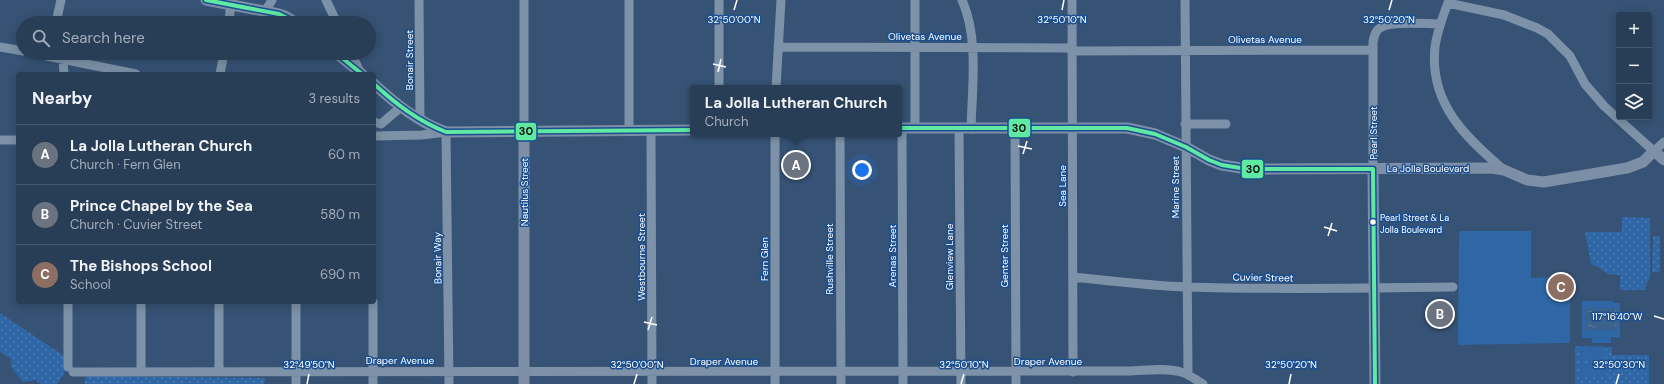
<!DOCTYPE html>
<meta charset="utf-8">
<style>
:root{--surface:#283e57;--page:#344961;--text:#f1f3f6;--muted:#a5aeba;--line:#44576d;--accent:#bca0f2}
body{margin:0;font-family:"DM Sans",sans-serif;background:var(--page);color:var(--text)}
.controls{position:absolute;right:12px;top:12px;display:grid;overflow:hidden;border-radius:4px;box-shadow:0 2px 10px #0003}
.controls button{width:36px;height:36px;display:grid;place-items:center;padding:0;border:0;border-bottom:1px solid var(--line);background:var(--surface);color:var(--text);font:20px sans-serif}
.you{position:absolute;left:862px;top:170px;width:14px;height:14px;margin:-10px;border:3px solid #fff;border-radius:50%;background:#1a73e8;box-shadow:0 0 0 6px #1a73e833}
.badge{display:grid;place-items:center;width:26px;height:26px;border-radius:50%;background:var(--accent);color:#fff;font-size:13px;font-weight:700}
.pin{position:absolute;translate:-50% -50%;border:2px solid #fff;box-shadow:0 1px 4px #0006}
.popup{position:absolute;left:690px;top:85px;width:212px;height:52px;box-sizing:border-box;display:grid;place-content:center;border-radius:4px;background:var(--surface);filter:drop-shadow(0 1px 3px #0005);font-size:13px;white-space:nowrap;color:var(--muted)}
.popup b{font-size:15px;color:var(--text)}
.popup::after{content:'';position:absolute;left:50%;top:100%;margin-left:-8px;border:8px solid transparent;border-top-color:var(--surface)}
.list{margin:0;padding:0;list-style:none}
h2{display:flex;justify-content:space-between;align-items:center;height:52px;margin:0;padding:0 16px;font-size:17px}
h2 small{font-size:13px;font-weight:400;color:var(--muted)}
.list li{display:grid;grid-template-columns:26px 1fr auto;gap:12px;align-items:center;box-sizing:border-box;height:60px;padding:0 16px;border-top:1px solid var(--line)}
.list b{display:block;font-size:15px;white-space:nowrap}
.list p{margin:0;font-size:13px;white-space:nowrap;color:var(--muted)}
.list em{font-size:13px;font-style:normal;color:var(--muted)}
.icon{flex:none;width:22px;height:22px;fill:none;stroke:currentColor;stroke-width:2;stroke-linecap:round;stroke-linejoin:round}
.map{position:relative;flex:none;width:1664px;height:384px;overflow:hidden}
.search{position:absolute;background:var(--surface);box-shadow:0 2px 10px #0003;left:16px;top:16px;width:360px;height:44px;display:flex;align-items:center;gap:10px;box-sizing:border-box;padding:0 14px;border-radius:22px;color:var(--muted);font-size:15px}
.panel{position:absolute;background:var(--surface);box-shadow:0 2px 10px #0003;left:16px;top:72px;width:360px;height:232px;border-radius:4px}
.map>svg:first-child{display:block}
.green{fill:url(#green-dots)}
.pitch{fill:#2f66a5}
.water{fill:url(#water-ripples)}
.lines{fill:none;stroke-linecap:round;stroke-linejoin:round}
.minor{stroke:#7d92a8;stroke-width:9}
.major{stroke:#7d8ea7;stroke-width:11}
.bus-1-casing{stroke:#1b4f8f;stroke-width:7}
.bus-1{stroke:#60e9a3;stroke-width:4}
.ticks{fill:none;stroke:#fff;stroke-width:1.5}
.bus-dot{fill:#fff;stroke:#1b4f8f;stroke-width:1.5}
.labels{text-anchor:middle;stroke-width:3;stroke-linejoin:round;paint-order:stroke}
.bus-label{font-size:9px;fill:#fff;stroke:#1b4f8f;text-anchor:start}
.street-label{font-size:10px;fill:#fff;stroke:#1b4f8f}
.ticks-label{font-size:10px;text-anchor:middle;fill:#fff;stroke:#1b4f8f;stroke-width:3;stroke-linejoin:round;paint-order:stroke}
.line-badge{stroke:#1b4f8f;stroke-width:1.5}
.pale-badge-label{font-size:11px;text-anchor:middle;font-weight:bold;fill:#111}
</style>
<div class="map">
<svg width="1664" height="384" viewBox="0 0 1664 384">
<defs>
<pattern id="green-dots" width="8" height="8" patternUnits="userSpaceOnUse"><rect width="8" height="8" fill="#2f66a5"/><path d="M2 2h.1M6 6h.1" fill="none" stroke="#4e7db2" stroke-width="1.8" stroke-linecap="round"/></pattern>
<pattern id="water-ripples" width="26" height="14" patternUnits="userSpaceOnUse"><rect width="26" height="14" fill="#3b618d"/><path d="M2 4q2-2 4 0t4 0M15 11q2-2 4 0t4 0" fill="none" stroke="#58799e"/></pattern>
</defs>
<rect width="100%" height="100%" fill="#365274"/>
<path class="green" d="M1622,217L1650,218V279L1646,284L1645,290H1620V275L1608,274L1598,267L1591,264L1585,232H1622Z
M1653,236H1660V272H1652Z
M0,313L64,356L65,372L57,384H41L35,380L23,382L11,367V359L0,352Z
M1575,346L1612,347V355H1649V384H1575Z
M87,376L265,378L264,384H84Z"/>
<path class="pitch" d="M1459,231H1531V278L1556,277V298H1570V343L1458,345Z
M1582,301H1613V303H1620V338L1611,337V343H1592V338H1582Z
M1581,349H1606V361H1581Z
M1619,359H1644V370H1619Z
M1581,364H1606V375H1581Z"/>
<path class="water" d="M1586,308H1617V330H1586Z"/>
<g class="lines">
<path class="minor" d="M326,0L337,23
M419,0L420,120
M962,0C979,37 972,89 971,129
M1072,0L1073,372
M1185,0L1188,374
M1449,0C1443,16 1437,31 1435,47C1429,103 1465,137 1504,170
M1448,3L1504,15L1537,28L1548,34L1570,56L1585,84L1604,106L1647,145L1654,151L1664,142
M266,10L272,0
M56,23L61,0
M229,23L231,0
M0,47L23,51
M778,47L1072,48
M1072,51L1373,50
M32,53L136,74
M351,53L360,72
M63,60L64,74
M220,74L224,53
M719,88V0
M776,88L781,0
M374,122L381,124L401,107
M1185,124H1226
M902,128L903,384
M915,128V0
M1015,128L1016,384
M629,129V0
M959,129L961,384
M524,130V0
M651,130L652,384
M775,134V384
M840,134L841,384
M374,136L422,135L446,132L449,384
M0,140H18
M1373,169V42C1374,37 1375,31 1380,28C1390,20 1427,24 1440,24
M1073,277C1111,281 1150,286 1188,287C1276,290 1365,288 1453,287
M68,302V367
M141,302V372
M219,302V372
M296,302V384
M373,302V384
M73,372L1127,371C1144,371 1164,367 1181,372C1189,374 1196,380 1203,384"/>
<path class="major" d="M206,0L279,14L285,16L297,23
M336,53L362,74
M374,84C396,104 418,122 446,132L693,130
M899,128H1127L1155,134L1186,147L1209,160L1222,165L1247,169L1492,168L1504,170L1527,180L1544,182L1627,168L1643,162L1654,151L1664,160
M1373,169L1375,384
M524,384V130"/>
<g class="bus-1-casing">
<path id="bus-1" d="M206,0L279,14L297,23
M336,53L362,74
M374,84C396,104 418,121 446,132L693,130
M899,128H1127L1155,134L1186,147L1209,160L1222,165L1247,169H1373
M1373,169L1375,384"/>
</g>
<use href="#bus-1" class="bus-1"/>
</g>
<path class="ticks" d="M734,10L737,0M1062,10L1064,0M1389,10L1392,0M713,64L726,67M718,72L721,59M1018,146L1032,149M1023,154L1027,141M1324,227L1337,231M1328,236L1332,223M1654,316L1664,319M644,322L657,325M648,330L652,317M307,384L309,374M634,384L637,374M961,384L964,374M1289,384L1291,374M1616,384L1619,374"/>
<circle class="bus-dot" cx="1373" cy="222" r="3.5"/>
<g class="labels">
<g class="bus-label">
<text x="1380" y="221">Pearl Street &amp; La<tspan x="1380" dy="12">Jolla Boulevard</tspan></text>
</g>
<g class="street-label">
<text x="925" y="40">Olivetas Avenue</text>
<text x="1265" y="43">Olivetas Avenue</text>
<text transform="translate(409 60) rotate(-90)" y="4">Bonair Street</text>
<text transform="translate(1373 133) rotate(-90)" y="4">Pearl Street</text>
<text x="1428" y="172">La Jolla Boulevard</text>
<text transform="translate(1062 186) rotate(-90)" y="4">Sea Lane</text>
<text transform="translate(1175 187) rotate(-90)" y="4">Marine Street</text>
<text transform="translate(524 192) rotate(-90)" y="4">Nautilus Street</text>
<text transform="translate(892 256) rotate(-90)" y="4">Arenas Street</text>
<text transform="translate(1004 256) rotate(-90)" y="4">Genter Street</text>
<text transform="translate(641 257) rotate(-90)" y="4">Westbourne Street</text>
<text transform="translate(949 257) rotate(-90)" y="4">Glenview Lane</text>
<text transform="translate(437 258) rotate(-91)" y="4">Bonair Way</text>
<text transform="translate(764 259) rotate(-90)" y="4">Fern Glen</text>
<text transform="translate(829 259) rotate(-90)" y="4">Rushville Street</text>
<text transform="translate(1263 277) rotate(1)" y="4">Cuvier Street</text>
<text x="400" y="364">Draper Avenue</text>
<text x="724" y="365">Draper Avenue</text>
<text x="1048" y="365">Draper Avenue</text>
</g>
</g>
<g class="ticks-label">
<text x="734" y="23">32°50'00"N</text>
<text x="1062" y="23">32°50'10"N</text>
<text x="1389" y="23">32°50'20"N</text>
<text x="1617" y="320">117°16'40"W</text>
<text x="309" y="368">32°49'50"N</text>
<text x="637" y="368">32°50'00"N</text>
<text x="964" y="368">32°50'10"N</text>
<text x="1291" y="368">32°50'20"N</text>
<text x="1619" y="368">32°50'30"N</text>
</g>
<g class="line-badge">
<rect x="1008" y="118" width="23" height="20" rx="4" fill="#60e9a3"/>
<rect x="515" y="122" width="22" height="19" rx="4" fill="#60e9a3"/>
<rect x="1241" y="159" width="23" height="20" rx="4" fill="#60e9a3"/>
</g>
<g class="pale-badge-label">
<text x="1019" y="132">30</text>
<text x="526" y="135">30</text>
<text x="1253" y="173">30</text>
</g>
</svg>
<div class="controls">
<button>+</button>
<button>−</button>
<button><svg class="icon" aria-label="layers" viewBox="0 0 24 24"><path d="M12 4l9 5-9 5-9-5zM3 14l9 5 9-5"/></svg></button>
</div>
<div class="you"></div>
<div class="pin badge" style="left:796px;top:165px;background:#6b7280">A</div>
<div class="popup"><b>La Jolla Lutheran Church</b>Church</div>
<div class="pin badge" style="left:1440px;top:314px;background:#6b7280">B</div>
<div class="pin badge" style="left:1561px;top:287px;background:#8d6e63">C</div>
<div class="search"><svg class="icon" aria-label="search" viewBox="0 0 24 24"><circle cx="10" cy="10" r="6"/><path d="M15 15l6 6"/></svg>Search here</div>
<section class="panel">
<h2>Nearby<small>3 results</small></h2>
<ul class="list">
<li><span class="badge" style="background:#6b7280">A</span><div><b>La Jolla Lutheran Church</b><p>Church · Fern Glen</p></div><em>60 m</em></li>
<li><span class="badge" style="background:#6b7280">B</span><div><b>Prince Chapel by the Sea</b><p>Church · Cuvier Street</p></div><em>580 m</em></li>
<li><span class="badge" style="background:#8d6e63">C</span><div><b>The Bishops School</b><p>School</p></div><em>690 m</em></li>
</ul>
</section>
</div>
